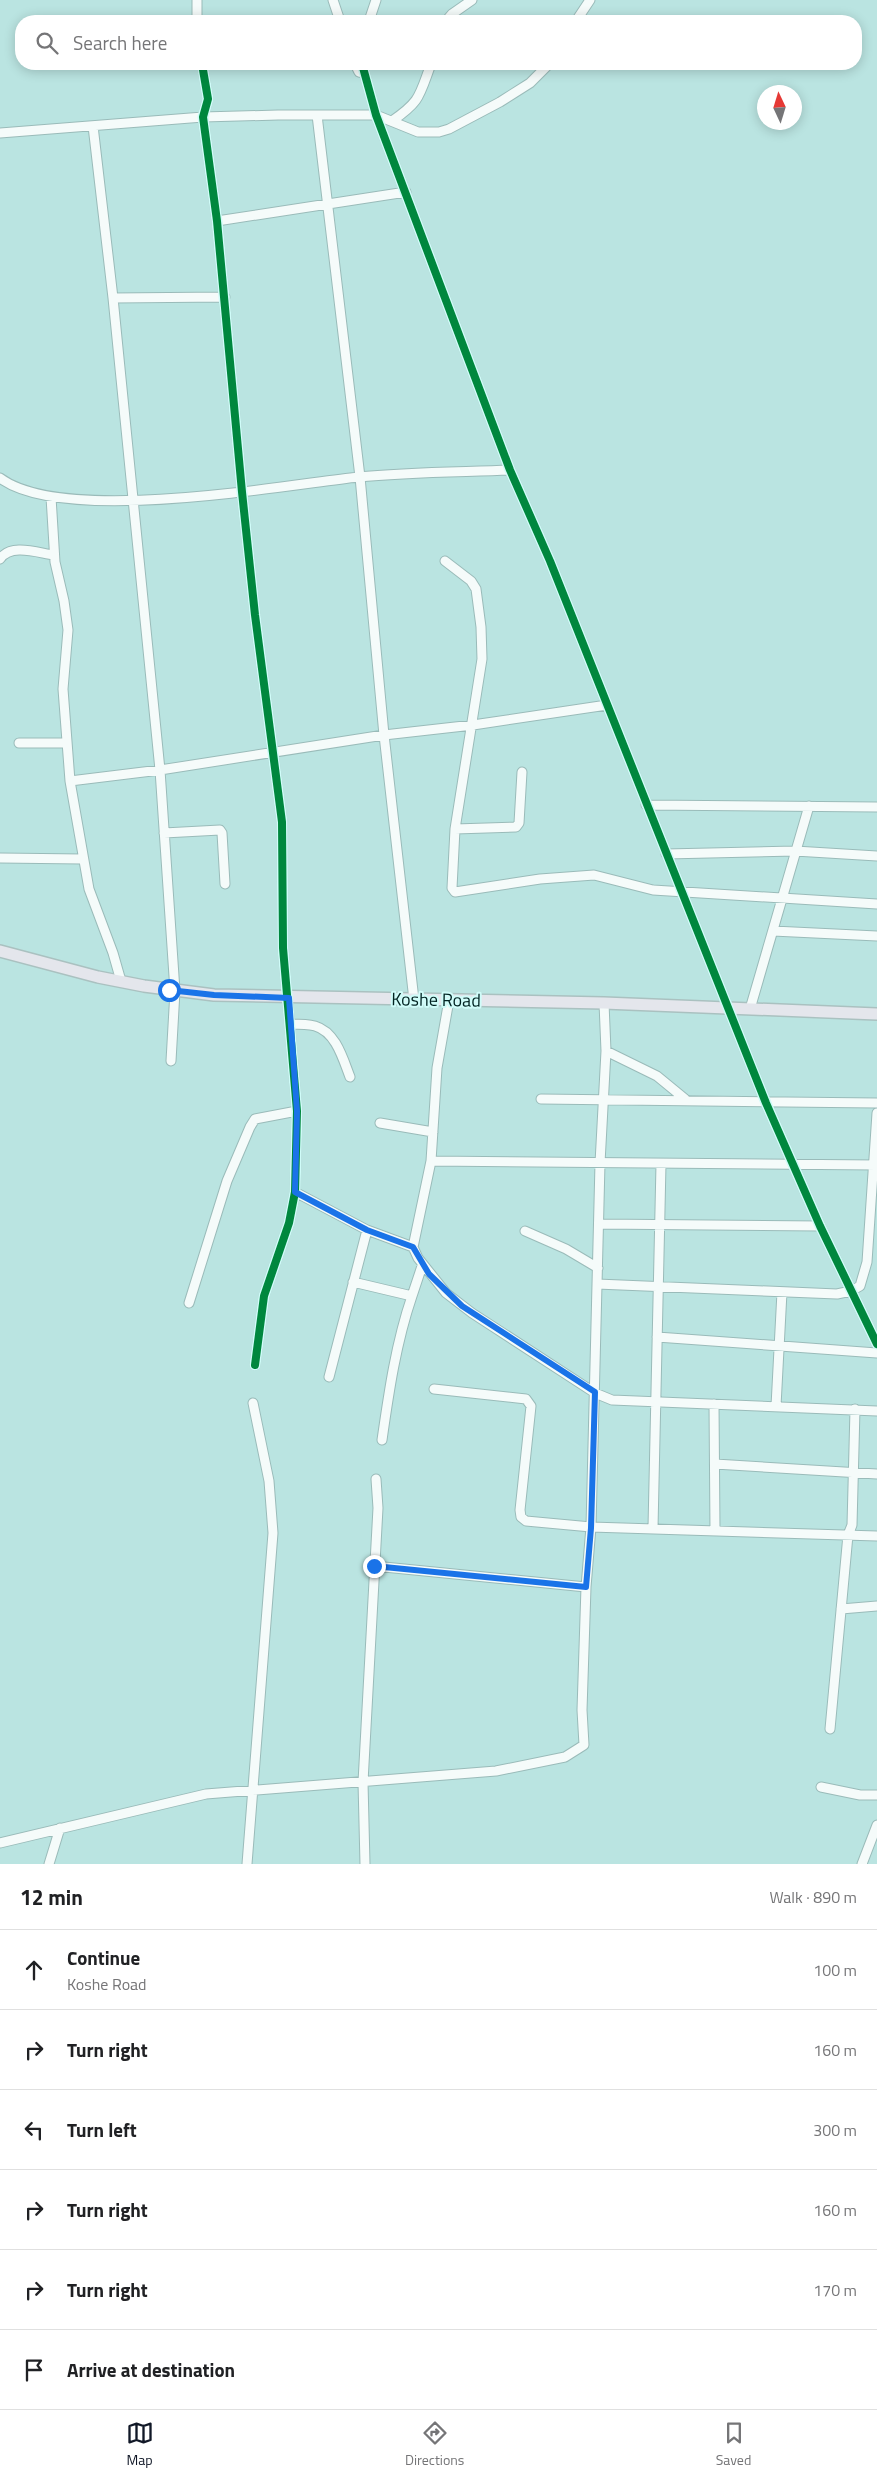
<!DOCTYPE html>
<meta charset="utf-8">
<style>
:root{--surface:#fff;--page:#f2f2f2;--text:#202124;--muted:#757577;--line:#e0e0e0;--accent:#111827}
body{margin:0;font-family:"Titillium Web",sans-serif;background:var(--page);color:var(--text)}
.compass{position:absolute;left:757px;top:85px;width:45px;height:45px;border-radius:50%;background:var(--surface);box-shadow:0 2px 12px #0003;rotate:356deg}
.stop{position:absolute;width:15px;height:15px;margin:-11px;border:4px solid #1a73e8;border-radius:50%;background:#fff}
.stop.end{background:#1a73e8;border-color:#fff;box-shadow:0 1px 5px #0008}
.list{margin:0;padding:0;list-style:none}
h2{display:flex;justify-content:space-between;align-items:center;height:65px;margin:0;padding:0 20px;font-size:21px}
h2 small{font-size:16px;font-weight:400;color:var(--muted)}
.list li{display:grid;grid-template-columns:32px 1fr auto;gap:15px;align-items:center;box-sizing:border-box;height:80px;padding:0 20px;border-top:1px solid var(--line)}
.list b{display:block;font-size:19px;white-space:nowrap}
.list p{margin:0;font-size:16px;white-space:nowrap;color:var(--muted)}
.list em{font-size:16px;font-style:normal;color:var(--muted)}
.icon{flex:none;width:28px;height:28px;fill:none;stroke:currentColor;stroke-width:2;stroke-linecap:round;stroke-linejoin:round}
.map{position:relative;flex:none;width:877px;height:1864px;overflow:hidden}
.search{position:absolute;background:var(--surface);box-shadow:0 2px 12px #0003;left:15px;right:15px;top:15px;height:55px;display:flex;align-items:center;gap:12px;box-sizing:border-box;padding:0 18px;border-radius:20px;color:var(--muted);font-size:19px}
.sheet{height:545px;background:var(--surface)}
nav{display:flex;justify-content:space-around;align-items:center;box-sizing:border-box;height:70px;border-top:1px solid var(--line);background:var(--surface);font-size:14px;color:var(--muted)}
nav a{display:grid;justify-items:center;gap:2px}
nav .on{color:var(--accent)}
.map>svg:first-child{display:block}
.lines{fill:none;stroke-linecap:round;stroke-linejoin:round}
.minor-casing{stroke:#9abbb9;stroke-width:11}
.major-casing{stroke:#aac1c0;stroke-width:14}
.minor{stroke:#f5fbfa;stroke-width:9}
.major{stroke:#e4e6ec;stroke-width:11}
.cycleway-casing{stroke:#d0fcf9;stroke-width:11}
.cycleway{stroke:#00873e;stroke-width:8}
.route{stroke:#1a73e8;stroke-width:6}
.labels{text-anchor:middle;stroke-width:4;stroke-linejoin:round;paint-order:stroke}
.street-label{font-size:18px;fill:#012221;stroke:#d0fcf9}
</style>
<div class="map">
<svg width="877" height="1864" viewBox="0 0 877 1864">
<rect width="100%" height="100%" fill="#bae4e1"/>
<g class="lines">
<g class="minor-casing">
<path id="minor" d="M197,0V21
M333,0L340,21
M369,21L376,0
M446,21L452,14L472,0
M576,21L590,0
M202,64L208,99L203,117L217,221L242,492L255,615L282,822L283,948L297,1111L295,1192L289,1223L264,1296L255,1365
M355,64L359,72L364,73
M362,64L376,115L510,470L550,561L766,1103L820,1226L877,1344
M317,115L360,477L384,735L414,1000
M392,121C421,101 419,96 431,64
M93,126L113,298L160,770L175,991L171,1061
M0,133L203,117L278,115H376L418,132H439L449,129L500,102L530,83L549,64
M217,221L406,192
M113,298L225,297
M0,478C63,525 278,486 358,477C408,472 460,472 510,470
M51,497L55,562L64,601L68,630L63,689L70,781L89,889L113,953L121,981
M0,559C11,543 38,553 54,555
M445,561L471,581L476,589L481,627L482,659L455,829L452,888L455,892L540,879L594,875L653,890L877,904
M19,743H67
M70,781L160,770L384,735L473,725L607,705
M646,805L877,807
M455,829L516,827L519,823L522,772
M164,833L220,830L222,833L225,884
M666,854L795,851L877,856
M0,858L82,859
M773,931L877,936
M449,1000L437,1068L431,1161L413,1247L418,1258L446,1293L472,1313L595,1393L612,1400L877,1411
M604,1003L606,1051L657,1076L685,1099
M750,1009L809,806
M291,1024C298,1024 307,1024 315,1026C336,1032 343,1059 350,1077
M541,1099L877,1103
M380,1123L433,1132
M431,1161L877,1165
M295,1192L367,1230L413,1247
M599,1224L820,1226
M525,1231L566,1249L598,1268
M353,1282L412,1296C396,1343 389,1391 382,1440
M597,1284L837,1294L851,1291L860,1286L867,1262L877,1113
M412,1296L422,1266
M189,1303L227,1181L250,1127L255,1119L297,1111
M657,1337L877,1353
M329,1377L367,1230
M434,1389L526,1399L531,1406L520,1510L521,1517L526,1521L591,1527L877,1536
M714,1404L715,1530
M776,1406L782,1292
M715,1464L877,1474
M653,1528L661,1164
M374,1566L586,1587
M841,1609L877,1606
M830,1729L848,1535L852,1525L855,1409
M821,1787L860,1795H877
M0,1843L206,1794L496,1771L565,1757L584,1745L582,1710L586,1587L591,1527L600,1163L606,1051
M49,1864L60,1828
M247,1864L273,1533L269,1481L253,1403
M365,1864L363,1782L378,1508L376,1479
M862,1864L877,1825"/>
</g>
<g class="major-casing">
<path id="major" d="M0,951L98,977L144,986L214,995L604,1003L877,1014"/>
</g>
<use href="#minor" class="minor"/>
<use href="#major" class="major"/>
<g class="cycleway-casing">
<path id="cycleway" d="M202,64L208,99L203,117L217,221L242,492L255,615L282,822L283,948L297,1111L295,1192L289,1223L264,1296L255,1365
M362,64L376,115L510,470L550,561L766,1103L820,1226L877,1344"/>
</g>
<use href="#cycleway" class="cycleway"/>
</g>
<g class="lines">
<path class="route" d="M169,990L214,995L289,998L297,1111L295,1192L367,1230L413,1247L429,1274L462,1306L595,1392L591,1528L586,1587L374,1566"/>
</g>
<g class="labels">
<g class="street-label">
<text transform="translate(436 1000) rotate(1)" y="6">Koshe Road</text>
</g>
</g>
</svg>
<svg class="compass" viewBox="-18 -18 36 36"><path d="M0-13l5 13h-10z" fill="#e53935"/><path d="M0 13l5-13h-10z" fill="#757577"/></svg>
<div class="stop" style="left:169px;top:990px"></div>
<div class="stop end" style="left:374px;top:1566px"></div>
<div class="search"><svg class="icon" aria-label="search" viewBox="0 0 24 24"><circle cx="10" cy="10" r="6"/><path d="M15 15l6 6"/></svg>Search here</div>
</div>
<section class="sheet">
<h2>12 min<small>Walk · 890 m</small></h2>
<ul class="list">
<li><svg class="icon" aria-label="ahead" viewBox="0 0 24 24"><path d="M12 20V5M6 11l6-6 6 6"/></svg><div><b>Continue</b><p>Koshe Road</p></div><em>100 m</em></li>
<li><svg class="icon" aria-label="right" viewBox="0 0 24 24"><path d="M7 20v-9h11M14 6l5 5-5 5"/></svg><div><b>Turn right</b></div><em>160 m</em></li>
<li><svg class="icon" aria-label="left" viewBox="0 0 24 24"><path d="M17 20v-9H6M10 6l-5 5 5 5"/></svg><div><b>Turn left</b></div><em>300 m</em></li>
<li><svg class="icon" aria-label="right" viewBox="0 0 24 24"><path d="M7 20v-9h11M14 6l5 5-5 5"/></svg><div><b>Turn right</b></div><em>160 m</em></li>
<li><svg class="icon" aria-label="right" viewBox="0 0 24 24"><path d="M7 20v-9h11M14 6l5 5-5 5"/></svg><div><b>Turn right</b></div><em>170 m</em></li>
<li><svg class="icon" aria-label="arrive" viewBox="0 0 24 24"><path d="M6 21V4h12l-3 4 3 4H6"/></svg><div><b>Arrive at destination</b></div></li>
</ul>
</section>
<nav>
<a class="on"><svg class="icon" aria-label="map" viewBox="0 0 24 24"><path d="M3 6l6-2 6 2 6-2v14l-6 2-6-2-6 2zM9 4v14M15 6v14"/></svg>Map</a>
<a><svg class="icon" aria-label="directions" viewBox="0 0 24 24"><path d="M12 3l9 9-9 9-9-9zM9 14v-3h6M13 9l2 2-2 2"/></svg>Directions</a>
<a><svg class="icon" aria-label="saved" viewBox="0 0 24 24"><path d="M7 4h10v16l-5-4-5 4z"/></svg>Saved</a>
</nav>
